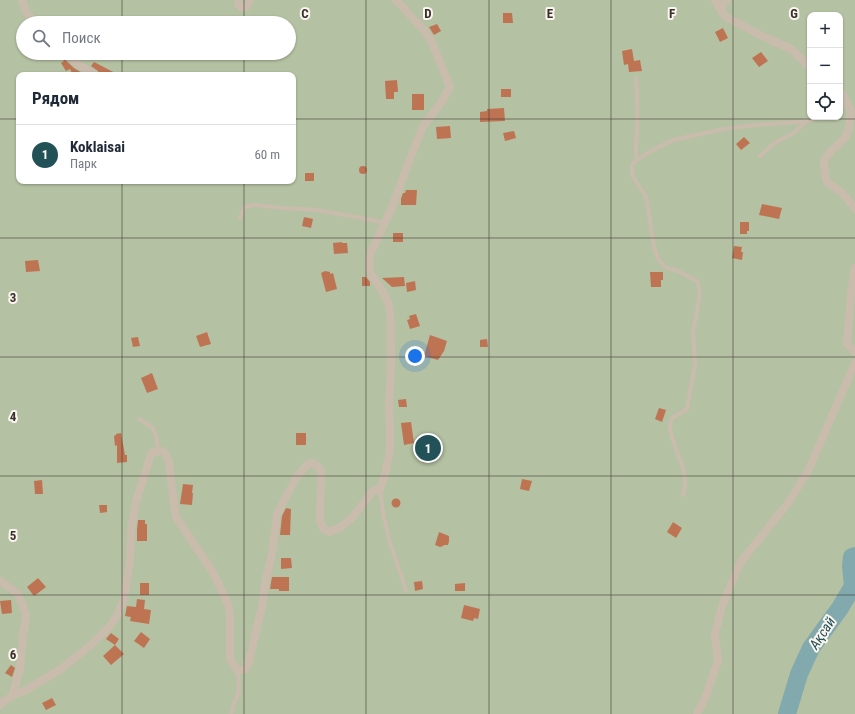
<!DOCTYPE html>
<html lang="ru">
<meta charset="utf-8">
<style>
:root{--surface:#fff;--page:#f2f2f3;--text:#1f2937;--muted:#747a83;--line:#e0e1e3;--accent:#235158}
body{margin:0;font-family:"Roboto Condensed",sans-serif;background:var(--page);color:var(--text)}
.controls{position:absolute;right:12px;top:12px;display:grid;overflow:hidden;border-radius:8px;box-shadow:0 1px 3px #0004}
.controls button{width:36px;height:36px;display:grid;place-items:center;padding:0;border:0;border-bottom:1px solid var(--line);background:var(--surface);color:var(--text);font:20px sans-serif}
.you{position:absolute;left:415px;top:356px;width:14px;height:14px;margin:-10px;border:3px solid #fff;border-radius:50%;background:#1a73e8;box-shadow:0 0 0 6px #1a73e833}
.badge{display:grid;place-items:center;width:26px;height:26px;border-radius:50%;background:var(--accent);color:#fff;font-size:13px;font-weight:700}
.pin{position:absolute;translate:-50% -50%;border:2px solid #fff;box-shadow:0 1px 4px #0006}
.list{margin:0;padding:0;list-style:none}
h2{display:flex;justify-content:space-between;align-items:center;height:52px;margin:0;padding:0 16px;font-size:17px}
h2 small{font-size:13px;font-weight:400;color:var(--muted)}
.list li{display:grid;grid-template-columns:26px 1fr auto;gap:12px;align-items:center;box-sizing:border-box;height:60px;padding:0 16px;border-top:1px solid var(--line)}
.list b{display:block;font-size:15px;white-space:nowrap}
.list p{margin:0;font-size:13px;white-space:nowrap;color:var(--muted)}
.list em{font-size:13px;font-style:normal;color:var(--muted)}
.icon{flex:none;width:22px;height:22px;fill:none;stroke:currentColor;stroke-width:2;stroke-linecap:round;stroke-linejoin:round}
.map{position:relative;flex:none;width:855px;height:714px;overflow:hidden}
.search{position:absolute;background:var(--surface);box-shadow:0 1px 3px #0004;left:16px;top:16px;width:280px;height:44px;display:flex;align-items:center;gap:10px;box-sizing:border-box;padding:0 14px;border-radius:22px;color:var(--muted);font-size:15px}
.panel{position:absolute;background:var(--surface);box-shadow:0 1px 3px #0004;left:16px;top:72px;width:280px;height:112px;border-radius:8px}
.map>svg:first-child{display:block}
.green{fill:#b4c1a2;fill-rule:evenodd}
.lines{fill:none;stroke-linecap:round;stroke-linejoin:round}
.river{stroke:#82a9ad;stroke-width:18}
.building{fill:#be7453}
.lane{stroke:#cabcad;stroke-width:4}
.street{stroke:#cabcad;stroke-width:8}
.grid{fill:none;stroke:#39302b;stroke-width:1;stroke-opacity:0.55}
.labels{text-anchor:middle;stroke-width:4;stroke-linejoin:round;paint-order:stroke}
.water-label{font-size:14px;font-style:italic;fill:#235158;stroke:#faf5ee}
.grid-label{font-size:13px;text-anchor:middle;font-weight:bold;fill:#39302b;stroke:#faf5ee;stroke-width:4;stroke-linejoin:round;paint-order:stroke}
</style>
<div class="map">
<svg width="855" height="714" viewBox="0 0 855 714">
<rect width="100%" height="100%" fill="#f2ebe1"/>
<path class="green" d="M0,0H855V714H0ZM810,15H840V117H810ZM23,23H289V53H23ZM19,75H293V181H19Z"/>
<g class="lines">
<path class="river" d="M787,714L799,674L811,648L840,608L853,586L851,566L852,557L855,556"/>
</g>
<path class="building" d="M503,13H512L513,23H503Z
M437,24L441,31L434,35L429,27Z
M723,28L728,38L720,42L715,32Z
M632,49L634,61L640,60L642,71L629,72L628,64L624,65L622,51Z
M761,52L768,61L759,67L752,58Z
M62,57L74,68L85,75H73L70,69L66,71L61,63L64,61Z
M94,62L119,75H100L98,71L91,66Z
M397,80L398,92H394V99H386L385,81Z
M501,89H511V97H501Z
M412,94H424V110H412Z
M504,108L505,121L480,122V112L487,111V109Z
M450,126L451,138L437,139L436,127Z
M514,131L516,138L505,141L503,133Z
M744,137L750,143L741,150L736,144Z
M359 170a4 4 0 1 1 8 0a4 4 0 1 1-8 0Z
M305,173H314V181H305Z
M406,190H417L416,205H401V199L403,193H405Z
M762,204L782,208L779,219L759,215Z
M304,217L313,219L311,228L302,226Z
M740,222H749V231H747V234H740Z
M393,233H403V242H393Z
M342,242V243H347L348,253L334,254L333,243Z
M734,246L742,247L741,252H743L742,260L732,258Z
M38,260L40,271L26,272L25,261Z
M325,271L330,272V274L333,273L337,289L326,292L321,273Z
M650,272H663V280H661V287H651Z
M362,277H366L370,282V286H362Z
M404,277L405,286L392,287L382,278Z
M415,281L416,290L407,292L406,283Z
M416,314L420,326L410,329L407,320L410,319L409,316Z
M207,332L211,344L200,347L196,336Z
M430,335L447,341L444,351L438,360L424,356Z
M138,337L140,346L133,347L131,338Z
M487,339L488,347H480V340Z
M152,373L158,389L147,393L141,378Z
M406,399L407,407H399L398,400Z
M659,408L666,410L662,422L655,419Z
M411,422L414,443L404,445L401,423Z
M121,433L125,455H127V462L117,463V445L115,446L114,436L116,435V434Z
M296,433H306V445H296Z
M522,479L532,481L529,491L520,489Z
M42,480L43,494H35L34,481Z
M183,484L193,485L192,493H193L192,505L180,504Z
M391.5 503a4.5 4.5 0 1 1 9 0a4.5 4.5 0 1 1-9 0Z
M99,505H107V512L100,513Z
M286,508L291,509L290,535H280L282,516Z
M138,520H145V524H147V541H137V530Z
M673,522L682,528L676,538L667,532Z
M439,532L449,536V541L448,545H444L443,546L440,547L435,545Z
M281,558H291L292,568L281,569Z
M272,577H289V591H279V589H270Z
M38,578L46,587L34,596L27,587Z
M422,581L423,589L415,591L414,582Z
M140,583H149V595H140Z
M465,583V591H455V584Z
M137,599L145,600L144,609L151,610L149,624L130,621L131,617L125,616L127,606L136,607Z
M11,600L12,613L2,614L0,601Z
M464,605L480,609L478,619L474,618L473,621L461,618Z
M141,632L150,639L144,648L134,641Z
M111,633L119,639L115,645L106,639Z
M115,645L124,654L111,665L103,656Z
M11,665L15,668L12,677L5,673Z
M52,698L56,705L46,710L42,703Z"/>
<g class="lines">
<path class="lane" d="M636,78C637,95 638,112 637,129C637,139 634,149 637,160L651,151L673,140L724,129L755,125L799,122L813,120L821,117
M760,156L773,144L792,134L807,121
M637,160L632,164C632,167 632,171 632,174C635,182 642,189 646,197L654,247L658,259L665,267L678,271L697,281L700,291L698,306L693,331L695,365L687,409L672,418C671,421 670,424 670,427C672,450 691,471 683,495
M240,218L245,207L253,205L282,208L317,210L372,220L385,223
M139,419L153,428L157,440L158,451
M380,490L383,513L390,543L406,590
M231,714L234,703L239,692L238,671"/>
<path class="street" d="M22,0L26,12L35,23
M238,0V4L241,7H246L250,0
M715,0L720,9L726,17L762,36L791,49L810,67
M722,12V5L727,0
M66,53L78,64L95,75
M840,93L843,95L851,111L849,129L844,139L832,150L824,160L825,175L827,182L841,192L852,204L855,209
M855,268L851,293L847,344L855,352
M0,581L17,593L22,603L26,615L25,625L23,634L20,669L12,696
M0,706L1,703L12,696L28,689L61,669L92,644L109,627L117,616L124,599L126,587L130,560L131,530L136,502L151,454L153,452L162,451L165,453L169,461L173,497L176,517L214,574L228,604L230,614V659L238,671L245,669L249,662L251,653L262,606L265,584L272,554L277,514L296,478L306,466L311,463C316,464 319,467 321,471L320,521L323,528L330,532L341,527L352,518L373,491L377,489L380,490L385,474L390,450V427L389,407L391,364V325L389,305L384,294L371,274L369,265L371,252L391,210L408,164L423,126L440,104L450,87L431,40L422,28L396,0
M697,714L706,696L718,661L715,634L722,606L740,563L788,503L808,471L855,363"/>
</g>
<path class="grid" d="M122,0V23M244,0V23M366,0V714M489,0V714M611,0V714M733,0V714M122,53V75M244,53V75M0,119H19M293,119H855M122,181V714M244,181V714M0,238H855M0,357H855M0,476H855M0,595H855"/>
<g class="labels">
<g class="water-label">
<text transform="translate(822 633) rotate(-57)" y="5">Ақсай</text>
</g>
</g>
<g class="grid-label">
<text x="305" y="18">C</text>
<text x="428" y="18">D</text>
<text x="550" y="18">E</text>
<text x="672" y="18">F</text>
<text x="794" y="18">G</text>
<text x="13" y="302">3</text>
<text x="13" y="421">4</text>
<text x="13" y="540">5</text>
<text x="13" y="659">6</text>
</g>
</svg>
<div class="controls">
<button>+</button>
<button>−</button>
<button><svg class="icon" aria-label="locate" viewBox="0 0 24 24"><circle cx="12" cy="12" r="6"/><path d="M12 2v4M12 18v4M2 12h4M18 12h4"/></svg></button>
</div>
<div class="you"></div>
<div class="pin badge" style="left:428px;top:448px">1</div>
<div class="search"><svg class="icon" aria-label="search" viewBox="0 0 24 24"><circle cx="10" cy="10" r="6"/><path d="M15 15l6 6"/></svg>Поиск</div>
<section class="panel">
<h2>Рядом<small></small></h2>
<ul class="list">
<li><span class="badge">1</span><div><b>Koklaisai</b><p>Парк</p></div><em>60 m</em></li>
</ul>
</section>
</div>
